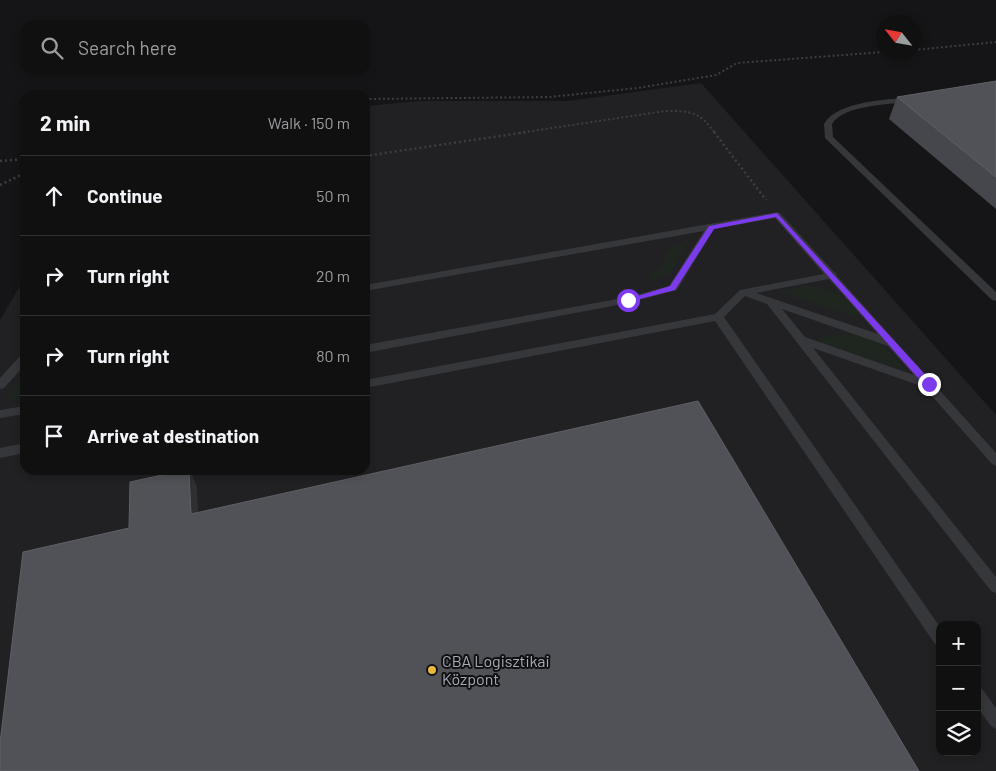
<!DOCTYPE html>
<meta charset="utf-8">
<style>
:root{--surface:#101011;--page:#19191a;--text:#f1f3f6;--muted:#9c9d9f;--line:#303031}
body{margin:0;font-family:Barlow,sans-serif;background:var(--page);color:var(--text)}
.controls{position:absolute;right:15px;bottom:15px;display:grid;overflow:hidden;border-radius:10px;box-shadow:0 2px 8px #0003}
.controls button{width:45px;height:45px;display:grid;place-items:center;padding:0;border:0;border-bottom:1px solid var(--line);background:var(--surface);color:var(--text);font:25px sans-serif}
.compass{position:absolute;left:876px;top:15px;width:45px;height:45px;border-radius:50%;background:var(--surface);box-shadow:0 2px 8px #0003;rotate:301deg}
.stop{position:absolute;width:15px;height:15px;margin:-11px;border:4px solid #7c3aed;border-radius:50%;background:#fff}
.stop.end{background:#7c3aed;border-color:#fff;box-shadow:0 1px 5px #0008}
.list{margin:0;padding:0;list-style:none}
h2{display:flex;justify-content:space-between;align-items:center;height:65px;margin:0;padding:0 20px;font-size:21px}
h2 small{font-size:16px;font-weight:400;color:var(--muted)}
.list li{display:grid;grid-template-columns:32px 1fr auto;gap:15px;align-items:center;box-sizing:border-box;height:80px;padding:0 20px;border-top:1px solid var(--line)}
.list b{display:block;font-size:19px;white-space:nowrap}
.list em{font-size:16px;font-style:normal;color:var(--muted)}
.icon{flex:none;width:28px;height:28px;fill:none;stroke:currentColor;stroke-width:2;stroke-linecap:round;stroke-linejoin:round}
.map{position:relative;flex:none;width:996px;height:771px;overflow:hidden}
.search{position:absolute;background:var(--surface);box-shadow:0 2px 8px #0003;left:20px;top:20px;width:350px;height:55px;display:flex;align-items:center;gap:12px;box-sizing:border-box;padding:0 18px;border-radius:15px;color:var(--muted);font-size:19px}
.panel{position:absolute;background:var(--surface);box-shadow:0 2px 8px #0003;left:20px;top:90px;width:350px;height:385px;border-radius:15px}
.map>svg:first-child{display:block}
.built{fill:#212124;fill-rule:evenodd}
.green{fill:#1f2620}
.lines{fill:none;stroke-linecap:round;stroke-linejoin:round}
.path-far1{stroke:#3c3e42;stroke-width:2;stroke-dasharray:2 2.5;stroke-linecap:butt}
.path{stroke:#3c3e42;stroke-width:2.5;stroke-dasharray:2 3;stroke-linecap:butt}
.lane{fill:#36373b;fill-rule:evenodd}
.wall{fill:#46474c}
.shaded-wall{fill:#2e2f32}
.building{fill:#515257;stroke:#5e6066}
.route{fill:#7c3aed}
.poi-dot{fill:#eab83a;stroke:#101012;stroke-width:2}
.labels{text-anchor:middle;stroke-width:4;stroke-linejoin:round;paint-order:stroke}
.near-poi-label{font-size:16px;fill:#a7abb6;stroke:#101012;text-anchor:start}
</style>
<div class="map">
<svg width="996" height="771" viewBox="0 0 996 771">
<rect width="100%" height="100%" fill="#151517"/>
<path class="built" d="M701,83L996,415V771H0V320L25,277V470H365V106L421,101H568ZM940,625H977V752H940Z"/>
<path class="green" d="M690,239L670,274L649,281L673,246Z
M804,286C824,286 848,294 859,313L853,316L778,292Z
M850,333C879,338 888,349 906,371L818,343V339Z
M25,375V398L12,399L9,396L17,382Z"/>
<g class="lines">
<path class="path-far1" d="M914,50L996,42
M365,99L549,97L638,88L716,75L737,63L884,52
M519,133L665,111C691,111 699,111 715,133"/>
<path class="path" d="M714,132L766,200
M365,156L527,132
M0,161L25,159
M0,185L25,173"/>
<path class="lane" d="M910,97H913V101C892,105 844,104 832,124L833,137L996,292V301L992,300L825,138L824,124C837,101 886,100 910,97Z
M777,212L780,213L834,272L836,273L837,276L996,453V466L992,464L924,387L813,348L996,577V593L991,591L767,304L745,296L724,317L940,627V646L935,644L715,321L365,388V380L715,314L740,290L824,274L775,218L714,229L677,290L628,303L365,353V345L628,297L669,286L704,231L365,291V285ZM829,279L878,334L756,293ZM782,309L888,346L914,375L805,337Z
M25,354V365L4,388L0,389V378L21,355Z
M25,406V414L0,418V410Z
M25,443V453L0,458V448Z
M977,687L982,689L996,708V729L991,726L977,707Z"/>
</g>
<path class="wall" d="M996,81V209L889,119L897,97Z"/>
<path class="shaded-wall" d="M190,470L197,487L199,531L191,514Z"/>
<path class="building" d="M996,81V177L897,97Z
M698,401L919,771H0V743L23,552L129,528L130,482L185,470H189L191,514Z"/>
<path class="route" d="M777,213L932,382V387H926L776,217L714,229L675,290L628,302L625,300L670,286L709,226Z"/>
<circle class="poi-dot" cx="432" cy="670" r="5"/>
<g class="labels">
<g class="near-poi-label">
<text x="442" y="667">CBA Logisztikai<tspan x="442" dy="18">Központ</tspan></text>
</g>
</g>
</svg>
<div class="controls">
<button>+</button>
<button>−</button>
<button><svg class="icon" aria-label="layers" viewBox="0 0 24 24"><path d="M12 4l9 5-9 5-9-5zM3 14l9 5 9-5"/></svg></button>
</div>
<svg class="compass" viewBox="-18 -18 36 36"><path d="M0-13l5 13h-10z" fill="#e53935"/><path d="M0 13l5-13h-10z" fill="#9c9d9f"/></svg>
<div class="stop" style="left:628px;top:300px"></div>
<div class="stop end" style="left:929px;top:384px"></div>
<div class="search"><svg class="icon" aria-label="search" viewBox="0 0 24 24"><circle cx="10" cy="10" r="6"/><path d="M15 15l6 6"/></svg>Search here</div>
<section class="panel">
<h2>2 min<small>Walk · 150 m</small></h2>
<ul class="list">
<li><svg class="icon" aria-label="ahead" viewBox="0 0 24 24"><path d="M12 20V5M6 11l6-6 6 6"/></svg><div><b>Continue</b></div><em>50 m</em></li>
<li><svg class="icon" aria-label="right" viewBox="0 0 24 24"><path d="M7 20v-9h11M14 6l5 5-5 5"/></svg><div><b>Turn right</b></div><em>20 m</em></li>
<li><svg class="icon" aria-label="right" viewBox="0 0 24 24"><path d="M7 20v-9h11M14 6l5 5-5 5"/></svg><div><b>Turn right</b></div><em>80 m</em></li>
<li><svg class="icon" aria-label="arrive" viewBox="0 0 24 24"><path d="M6 21V4h12l-3 4 3 4H6"/></svg><div><b>Arrive at destination</b></div></li>
</ul>
</section>
</div>
